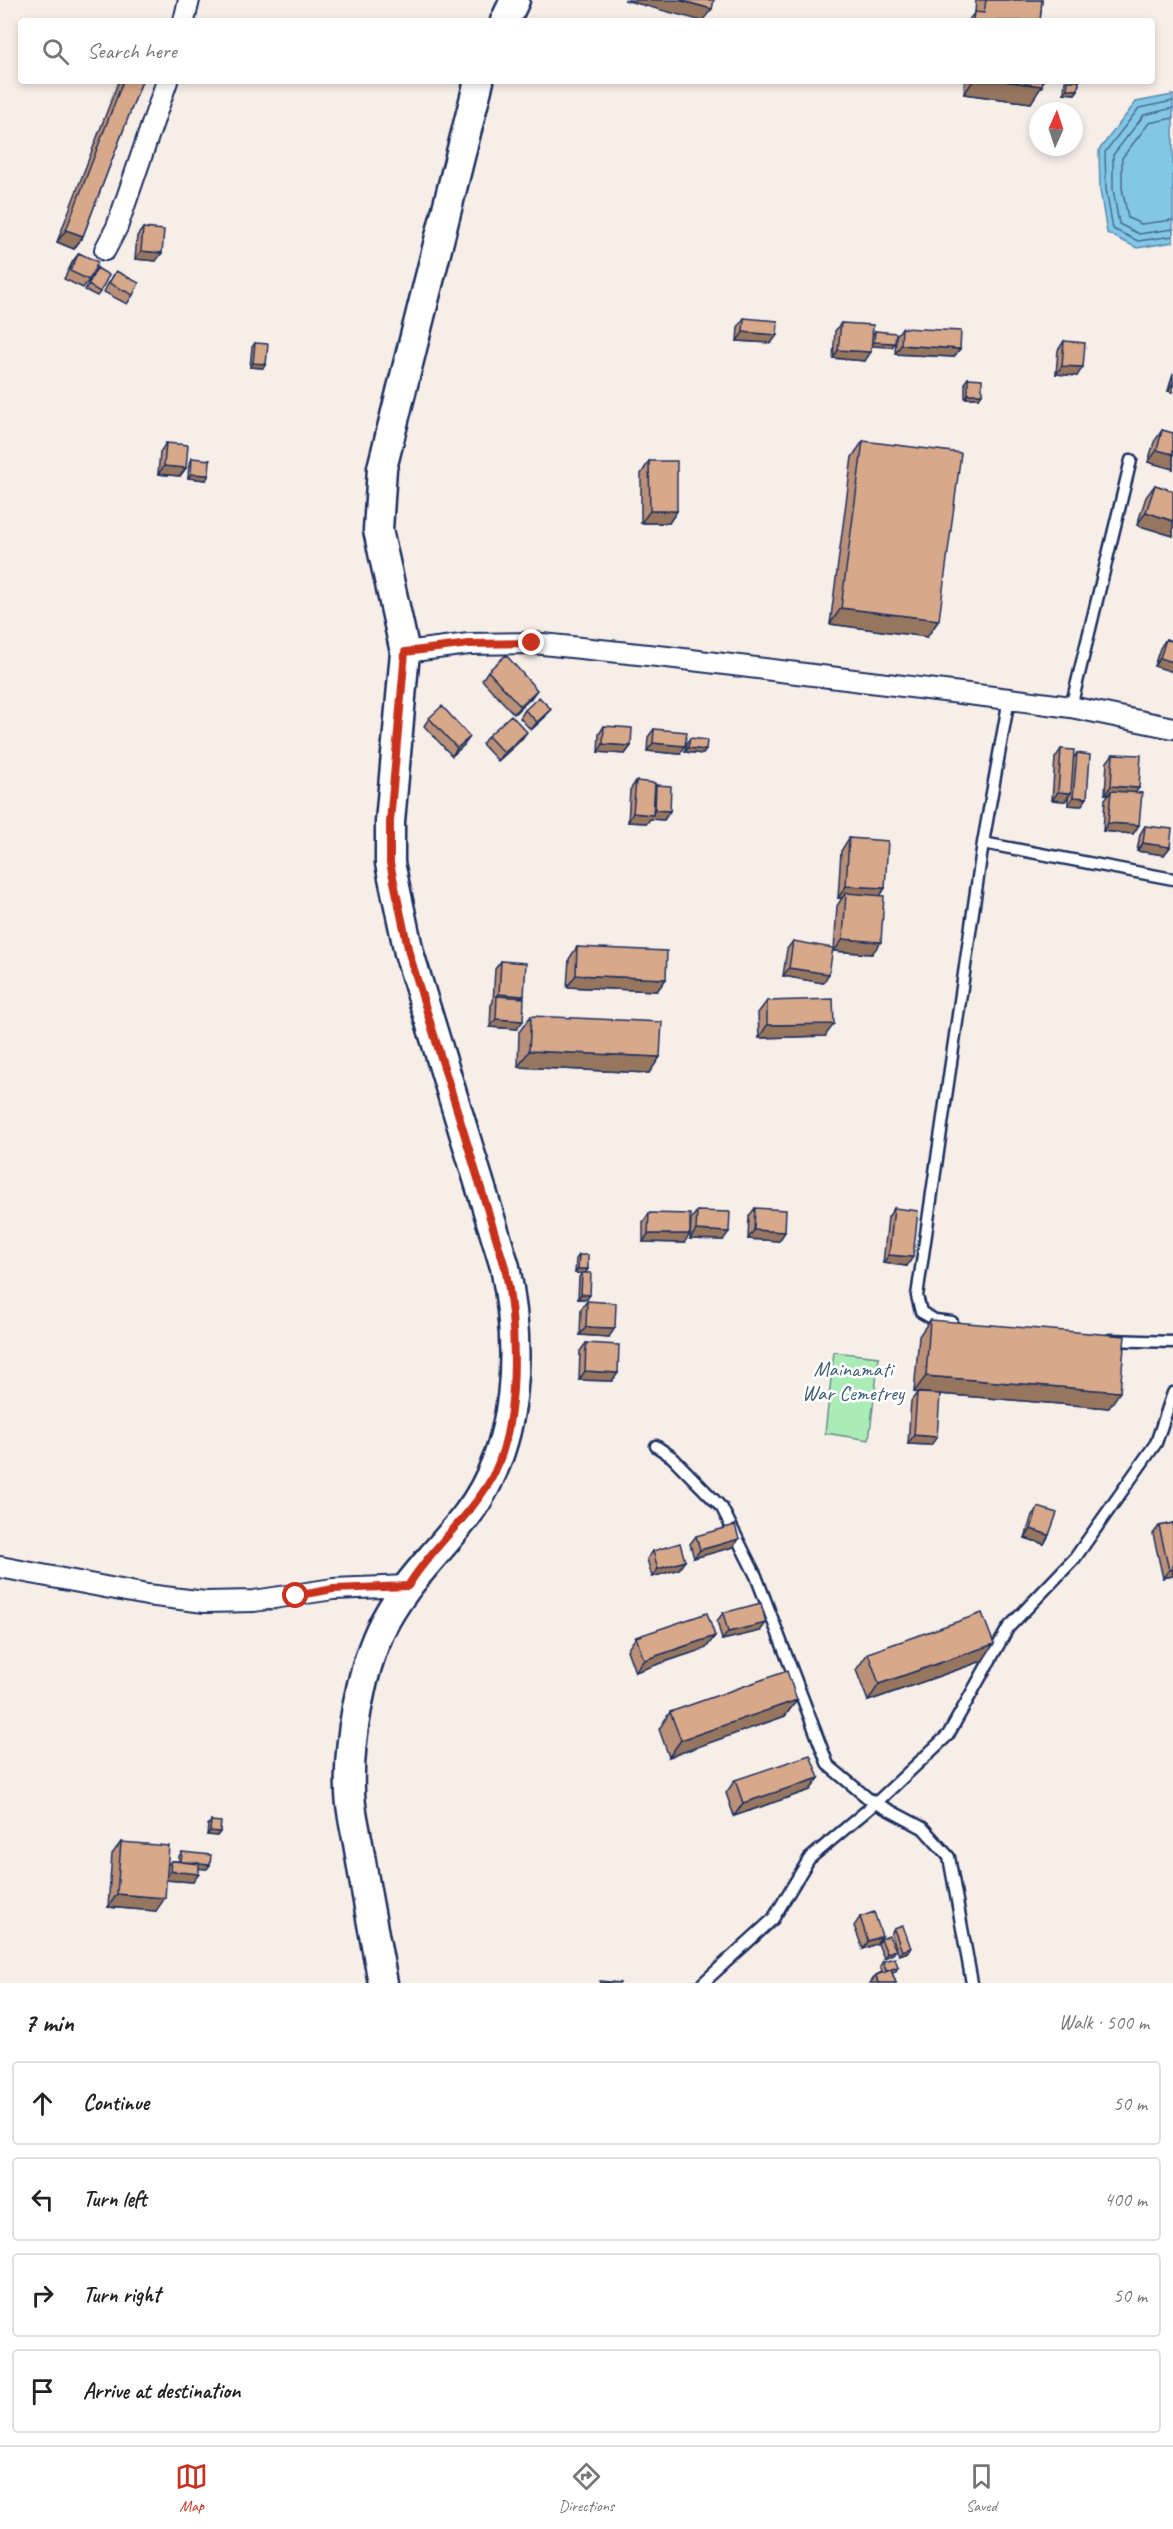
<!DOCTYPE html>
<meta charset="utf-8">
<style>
:root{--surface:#fff;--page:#f2f2f2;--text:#222;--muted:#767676;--line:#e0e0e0;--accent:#c8321e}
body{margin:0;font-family:Caveat,sans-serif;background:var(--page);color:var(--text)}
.compass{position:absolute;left:1029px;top:102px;width:54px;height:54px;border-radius:50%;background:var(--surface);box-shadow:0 3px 9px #0003;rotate:3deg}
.stop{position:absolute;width:18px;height:18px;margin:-14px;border:4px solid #c8321e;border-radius:50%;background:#fff}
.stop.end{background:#c8321e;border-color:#fff;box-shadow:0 2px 6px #0008}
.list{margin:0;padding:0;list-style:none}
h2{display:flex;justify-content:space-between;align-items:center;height:78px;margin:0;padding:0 24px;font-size:26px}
h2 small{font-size:20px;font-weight:400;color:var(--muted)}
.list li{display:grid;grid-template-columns:39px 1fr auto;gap:18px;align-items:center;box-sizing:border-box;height:84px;margin:0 12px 12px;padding:0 12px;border:2px solid var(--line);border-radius:6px}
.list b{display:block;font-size:22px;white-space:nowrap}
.list em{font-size:20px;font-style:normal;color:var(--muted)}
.icon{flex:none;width:33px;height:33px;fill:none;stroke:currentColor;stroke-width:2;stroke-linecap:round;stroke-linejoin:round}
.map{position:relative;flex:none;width:1173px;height:1983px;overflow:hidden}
.search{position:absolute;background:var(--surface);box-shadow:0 3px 9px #0003;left:18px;right:18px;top:18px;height:66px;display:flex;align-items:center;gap:15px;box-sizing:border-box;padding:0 21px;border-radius:6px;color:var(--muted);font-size:22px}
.sheet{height:462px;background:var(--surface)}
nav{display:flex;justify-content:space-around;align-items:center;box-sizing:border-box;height:84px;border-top:2px solid var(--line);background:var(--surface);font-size:16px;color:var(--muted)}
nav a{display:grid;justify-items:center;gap:3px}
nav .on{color:var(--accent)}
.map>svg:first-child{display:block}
.green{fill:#abecb6;stroke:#638e8a;stroke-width:1.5}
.water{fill:#84c6e5;stroke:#5a8aaf;stroke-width:1.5}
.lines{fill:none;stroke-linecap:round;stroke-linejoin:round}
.shore{stroke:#456b94;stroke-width:1.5}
.service-casing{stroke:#1b2f5e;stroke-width:15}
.minor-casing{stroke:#1b2f5e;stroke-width:24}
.secondary-casing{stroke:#1b2f5e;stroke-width:33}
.service{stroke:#fff;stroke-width:10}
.minor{stroke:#fff;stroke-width:20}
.secondary{stroke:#fff;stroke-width:28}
.wall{fill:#ba9078;stroke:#1b2f5e;stroke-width:1.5}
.shaded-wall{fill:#977661;stroke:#1b2f5e;stroke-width:1.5}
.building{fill:#d8a88b;stroke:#1b2f5e;stroke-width:1.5}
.route{stroke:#c8321e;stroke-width:8}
.labels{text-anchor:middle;stroke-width:5;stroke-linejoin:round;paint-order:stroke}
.park-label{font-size:21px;fill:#3f5e74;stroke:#fff}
</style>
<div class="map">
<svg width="1173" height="1983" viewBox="0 0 1173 1983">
<rect width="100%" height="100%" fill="#f7eee8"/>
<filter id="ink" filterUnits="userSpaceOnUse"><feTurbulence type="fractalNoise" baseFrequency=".0167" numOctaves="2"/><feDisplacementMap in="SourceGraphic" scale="12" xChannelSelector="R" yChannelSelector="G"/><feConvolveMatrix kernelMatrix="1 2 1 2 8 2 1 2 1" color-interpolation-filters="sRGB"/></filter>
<g filter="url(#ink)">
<path class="green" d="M834,1352L879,1357L869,1440L825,1433Z"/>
<path class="water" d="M1173,95V242L1137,248L1107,233L1100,190L1099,150L1136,102Z"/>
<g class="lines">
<path class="shore" d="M1173,101L1139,108L1105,152L1106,189L1113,229L1138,241L1173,236
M1173,108L1144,115L1113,155V189L1119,224L1139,234L1173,229
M1173,118L1149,123L1122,158V188L1128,218L1141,224L1173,220"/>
<g class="service-casing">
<path id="service" d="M1071,707L1131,460
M983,843L1173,879
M952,1322L935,1320L921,1312L917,1296L983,843L1009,699
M1110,1340L1173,1342
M656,1446L672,1457L722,1508L756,1576L828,1765L870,1800L923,1828L949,1857L972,1983
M703,1983L773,1919L809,1859L878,1801L948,1735L1008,1628L1075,1558L1156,1443L1173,1393"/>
</g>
<g class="minor-casing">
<path id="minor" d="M184,21L189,0
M105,250L117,227L167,81
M405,652L469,644L533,643L667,657L1009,699L1071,707L1173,728
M0,1567L147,1595L205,1602L254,1601L333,1589L408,1586"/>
</g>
<g class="secondary-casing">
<path id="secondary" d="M505,21L515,0
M383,1983C375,1938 366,1894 359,1849C356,1830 350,1810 350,1791C348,1742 360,1675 380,1631C401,1586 438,1553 467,1515C520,1445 522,1349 505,1267L409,953L390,863V822L405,652L378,530L382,468L479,81"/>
</g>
<use href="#service" class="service"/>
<use href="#minor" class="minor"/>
<use href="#secondary" class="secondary"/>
</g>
<path class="wall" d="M976,0H1042L1040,21H968L975,12Z
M120,81H142L83,236L74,249L57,242L117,85Z
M965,81H1043L1031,103L964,94Z
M1065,81H1079L1078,90L1075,94L1064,93Z
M143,228L156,261L135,259L137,236Z
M79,253L89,280L83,288L64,279L73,261Z
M97,268L100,292L97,296L85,290Z
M116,271L133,295L127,304L104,292L110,280Z
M744,318L777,335L771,343L737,341L738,327Z
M841,323L872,335L875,331L892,347L871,346L865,361L833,358L835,331Z
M902,328L954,357L895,354L896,336Z
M1064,341L1077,376L1056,374L1058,350Z
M255,343L266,364L263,368L250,367L252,347Z
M1173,373V392L1168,391Z
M968,378L979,398H965V382Z
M1162,430L1173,433V469L1148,462L1154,442Z
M863,441L939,620L927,637L830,624L852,457Z
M166,443L186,468L180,476L158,474L160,452Z
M192,458L206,480L188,478L189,463Z
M649,461L677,511L669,523H641V474Z
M1155,485L1173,491V536L1137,525L1146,497Z
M1166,639L1173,642L1154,666L1160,648Z
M488,671L531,698L514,714L482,680Z
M525,710L545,717L531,730L520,718Z
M429,718L464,745L452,756L424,726Z
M604,726L631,746L625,754L598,752L599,734Z
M654,729L680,754L647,751L648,737Z
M488,736L521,740L498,761L482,744Z
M690,738L706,750L703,754L685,752L687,742Z
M1061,749L1073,759L1077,753L1087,798L1081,806L1068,805V797L1065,801L1052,800L1055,758Z
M1113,754L1136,793L1139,825L1133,834L1103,831L1105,799L1109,794H1105L1107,762Z
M636,781L654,787L656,785L670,811L664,820L650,819L647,823L628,822L630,790Z
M1145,826L1170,847L1164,855L1137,851L1140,834Z
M849,838L885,888L880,896L872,954L834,951L837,906L842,898H838L841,851Z
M793,941L823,983L783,976L787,949Z
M577,947L666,979L657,991L567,987L569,959Z
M501,961L522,998L517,1029L490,1027L491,1005L493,1002L495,969Z
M767,1001L825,1036L759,1038L758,1013Z
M531,1016L660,1057L649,1073L518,1067L519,1032Z
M755,1208L785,1232L779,1241L748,1239L749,1216Z
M894,1208L907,1266L883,1263L888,1217Z
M697,1211L723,1240L690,1239L691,1219Z
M649,1213L684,1243L643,1242V1222Z
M579,1255L588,1269L585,1273L587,1299H578L579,1277L582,1273H575L576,1259Z
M587,1301L609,1337L580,1335L581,1309Z
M930,1320L1109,1408L940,1394L931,1445L908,1444L911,1401L917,1393L933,1394L914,1392L919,1336Z
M586,1343L618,1373L612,1381L579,1380L580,1351Z
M1038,1507L1049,1535L1044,1544L1025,1538L1032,1515Z
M1173,1523V1576L1163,1578L1153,1534L1159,1526Z
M696,1536L739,1539L733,1547L694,1558L690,1544Z
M653,1551L679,1569L652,1577L647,1559Z
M723,1613L760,1631L722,1640L717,1621Z
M636,1637L706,1648L635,1672L627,1650Z
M868,1653L982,1661L868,1701L856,1670Z
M797,1700L785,1716L669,1757L659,1729L670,1712Z
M819,1778L810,1790L734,1816L726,1793L735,1780Z
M211,1821L220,1832L217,1836L207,1835L208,1825Z
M121,1842L167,1866L171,1861H179V1856L182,1852L207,1869L199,1868L193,1882L166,1880L156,1911L108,1907L112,1854Z
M860,1917L882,1936L876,1944L863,1949L854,1926Z
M894,1929L908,1952L899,1955L891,1934Z
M881,1939L896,1950L893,1954L884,1958L878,1944Z
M883,1961L898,1967L895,1972H892L896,1983H870L876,1975L882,1972L880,1966Z"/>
<path class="shaded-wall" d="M624,0H679L712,9L702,21Z
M973,81H1003L1042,86L1031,103L964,94Z
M1067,89L1078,90L1075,94L1064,93Z
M66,230L83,236L74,249L57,242Z
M141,251L162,253L156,261L135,259Z
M743,332L777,335L771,343L737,341Z
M874,342L895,343L892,347L871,346Z
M901,345L960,349L954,357L895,354Z
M838,350L871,352L865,361L833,358Z
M253,363L266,364L263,368L250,367Z
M1062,366L1083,367L1077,376L1056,374Z
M1173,383V392L1168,391Z
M968,394H982L979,398H965Z
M1157,450L1173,454V469L1148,462Z
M164,466L186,468L180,476L158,474Z
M191,474L209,475L206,480L188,478Z
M650,511H677L669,523H641Z
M1146,512L1173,521V536L1137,525Z
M841,608L939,620L927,637L830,624Z
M1160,658L1173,662V672L1154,666Z
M537,690L531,698L514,714L520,706Z
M551,709L545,717L531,730L537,722Z
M527,732L521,740L498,761L504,753Z
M470,737L464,745L452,756L457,748Z
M653,743L685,746L680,754L647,751Z
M603,744L631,746L625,754L598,752Z
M688,748L706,750L703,754L685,752Z
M1111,786L1139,788L1133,796L1111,791L1109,794H1105Z
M1058,792L1071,793L1065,801L1052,800Z
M1073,797L1087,798L1081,806L1068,805Z
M655,810L670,811L664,820L650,819L647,823L628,822L633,813L652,815Z
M1108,823L1139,825L1133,834L1103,831Z
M1143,843L1170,847L1164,855L1137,851Z
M846,886L885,888L877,901L846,893L842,898H838Z
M843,939L881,942L872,954L834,951Z
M789,968L829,974L823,983L783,976Z
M576,975L666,979L657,991L567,987Z
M499,994L524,996L518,1004L497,996Z
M496,1019L523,1021L517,1029L490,1027Z
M834,1024L825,1036L759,1038L767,1025Z
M529,1051L660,1057L649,1073L518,1067Z
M696,1230L729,1232L723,1240L690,1239Z
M754,1230L785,1232L779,1241L748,1239Z
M648,1234H690L684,1243L643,1242Z
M889,1255L913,1257L907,1266L883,1263Z
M578,1269H588L585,1274L575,1273Z
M581,1294L590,1295L587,1299H578Z
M586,1327L615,1328L609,1337L580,1335Z
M585,1371L618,1373L612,1381L579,1380Z
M926,1376L1120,1392L1109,1408L914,1392Z
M914,1435L937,1437L931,1445L908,1444Z
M1031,1529L1049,1535L1044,1544L1025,1538Z
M739,1539L733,1547L694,1558L700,1550Z
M685,1561L679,1569L652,1577L658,1569Z
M1173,1569V1576L1163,1578L1169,1570Z
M766,1623L760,1631L722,1640L728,1632Z
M715,1636L706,1648L635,1672L644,1660Z
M994,1644L982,1661L868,1701L879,1684Z
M797,1700L785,1716L669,1757L681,1740Z
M819,1778L810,1790L734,1816L743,1803Z
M210,1831L220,1832L217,1836L207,1835Z
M181,1862L210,1865L207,1869L178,1867Z
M170,1871L199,1874L193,1882L165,1880Z
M117,1894L165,1898L156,1911L108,1907Z
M882,1936L876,1944L863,1949L868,1941Z
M911,1948L908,1952L899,1955L902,1951Z
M896,1950L893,1954L884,1958L887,1953Z
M898,1967L895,1972L883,1975L886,1971Z"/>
<path class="building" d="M679,0H714L712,9Z
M986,0H1042L1040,21H973L974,12L984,13Z
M123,81H142L83,236L66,230Z
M1003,81H1043L1042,86Z
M1068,81H1079L1078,90L1067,89Z
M143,228L164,230L162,253L141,251Z
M79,253L98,262L89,280L70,271Z
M97,268L109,275L100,292L88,285Z
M116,271L139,283L133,295L109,283Z
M744,318L778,321L777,335L743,332Z
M841,323L873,325L871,352L838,350Z
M902,328L961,331L960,349L901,345Z
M875,331L896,333L895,343L874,342Z
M1064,341L1085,343L1083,367L1062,366Z
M255,343L268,344L266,364L253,363Z
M968,378L982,379V394H968Z
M1162,430L1173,433V454L1157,450Z
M863,441L961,453L939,620L841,608Z
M166,443L188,445L186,468L164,466Z
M192,458L210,460L209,475L191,474Z
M649,461H677V511H650Z
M1155,485L1173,491V521L1146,512Z
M1166,639L1173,642V662L1160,658Z
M506,655L537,690L520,706L488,671Z
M539,697L551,709L537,722L525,710Z
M442,706L470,737L457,748L429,718Z
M511,715L527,732L504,753L488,736Z
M604,726L632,728L631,746L603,744Z
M654,729L687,732L685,746L653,743Z
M690,738L707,740L706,750L688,748Z
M1061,749L1074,750L1071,793L1058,792Z
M1077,753L1090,755L1087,798L1073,797Z
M1113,754L1141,755L1139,788L1111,786Z
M636,781L655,783L653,815L633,813Z
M656,785L671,786L670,811L655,810Z
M1111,791L1142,793L1139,825L1108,823Z
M1145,826L1172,829L1170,847L1143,843Z
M849,838L888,841L885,888L846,886Z
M846,893L884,896L881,942L843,939Z
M793,941L833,948L829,974L789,968Z
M577,947L667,951L666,979L576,975Z
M501,961L526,963L524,996L499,994Z
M497,996L524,998L523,1021L496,1019Z
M833,999L834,1024L767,1025V1001Z
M531,1016L662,1022L660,1057L529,1051Z
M755,1208L786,1210L785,1232L754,1230Z
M894,1208L918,1211L913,1257L889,1255Z
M697,1211L730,1212L729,1232L696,1230Z
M649,1213L690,1214V1234H648Z
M579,1255H588V1269H578Z
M582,1273H591L590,1295L581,1294Z
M587,1301L616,1303L615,1328L586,1327Z
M930,1320L1125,1336L1120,1392L926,1376Z
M586,1343L619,1345L618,1373L585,1371Z
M917,1393L940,1394L937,1437L914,1435Z
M1038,1507L1057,1513L1049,1535L1031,1529Z
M1173,1523V1569L1169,1570L1159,1526Z
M735,1525L739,1539L700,1550L696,1536Z
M680,1543L685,1561L658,1569L653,1551Z
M761,1603L766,1623L728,1632L723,1613Z
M707,1613L715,1636L644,1660L636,1637Z
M982,1613L994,1644L879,1684L868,1653Z
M787,1671L797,1700L681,1740L670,1712Z
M810,1755L819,1778L743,1803L735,1780Z
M211,1821L221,1822L220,1832L210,1831Z
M121,1842L169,1846L165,1898L117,1894Z
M182,1852L211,1855L210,1865L181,1862Z
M171,1861L199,1863V1874L170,1871Z
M874,1912L882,1936L868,1941L860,1917Z
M903,1926L911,1948L902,1951L894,1929Z
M889,1936L896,1950L887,1953L881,1939Z
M895,1958L898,1967L886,1971L883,1961Z
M891,1970L896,1983H878L876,1975Z
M600,1981L621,1983H600Z"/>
</g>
<g class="lines" filter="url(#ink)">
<path class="route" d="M296,1596L333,1589L408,1586C431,1548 467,1520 490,1481C521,1428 517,1325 505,1267L409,953L390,863V822L405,652L469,644L532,643"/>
</g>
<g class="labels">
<g class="park-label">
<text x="853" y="1376">Mainamati<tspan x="853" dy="24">War Cemetrey</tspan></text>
</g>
</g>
</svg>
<svg class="compass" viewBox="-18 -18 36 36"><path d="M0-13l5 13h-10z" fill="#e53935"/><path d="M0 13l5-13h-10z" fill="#767676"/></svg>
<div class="stop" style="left:296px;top:1596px"></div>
<div class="stop end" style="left:532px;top:643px"></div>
<div class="search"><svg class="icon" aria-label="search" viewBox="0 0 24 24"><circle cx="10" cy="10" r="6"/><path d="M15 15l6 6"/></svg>Search here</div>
</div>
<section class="sheet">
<h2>7 min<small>Walk · 500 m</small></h2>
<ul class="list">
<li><svg class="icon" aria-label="ahead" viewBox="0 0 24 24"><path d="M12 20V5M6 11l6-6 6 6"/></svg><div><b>Continue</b></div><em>50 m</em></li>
<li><svg class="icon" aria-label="left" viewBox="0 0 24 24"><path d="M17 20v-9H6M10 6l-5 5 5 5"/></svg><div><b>Turn left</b></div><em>400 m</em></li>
<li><svg class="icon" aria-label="right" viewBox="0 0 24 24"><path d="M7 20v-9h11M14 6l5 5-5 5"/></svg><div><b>Turn right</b></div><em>50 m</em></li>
<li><svg class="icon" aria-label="arrive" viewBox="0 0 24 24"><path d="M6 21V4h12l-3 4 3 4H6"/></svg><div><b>Arrive at destination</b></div></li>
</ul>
</section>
<nav>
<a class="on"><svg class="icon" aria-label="map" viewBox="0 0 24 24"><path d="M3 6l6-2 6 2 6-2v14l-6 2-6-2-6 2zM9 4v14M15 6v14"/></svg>Map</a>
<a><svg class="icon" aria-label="directions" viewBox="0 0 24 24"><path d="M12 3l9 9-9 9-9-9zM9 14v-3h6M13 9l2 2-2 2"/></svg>Directions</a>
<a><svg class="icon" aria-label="saved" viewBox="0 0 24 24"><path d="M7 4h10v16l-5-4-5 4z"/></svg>Saved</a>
</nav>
